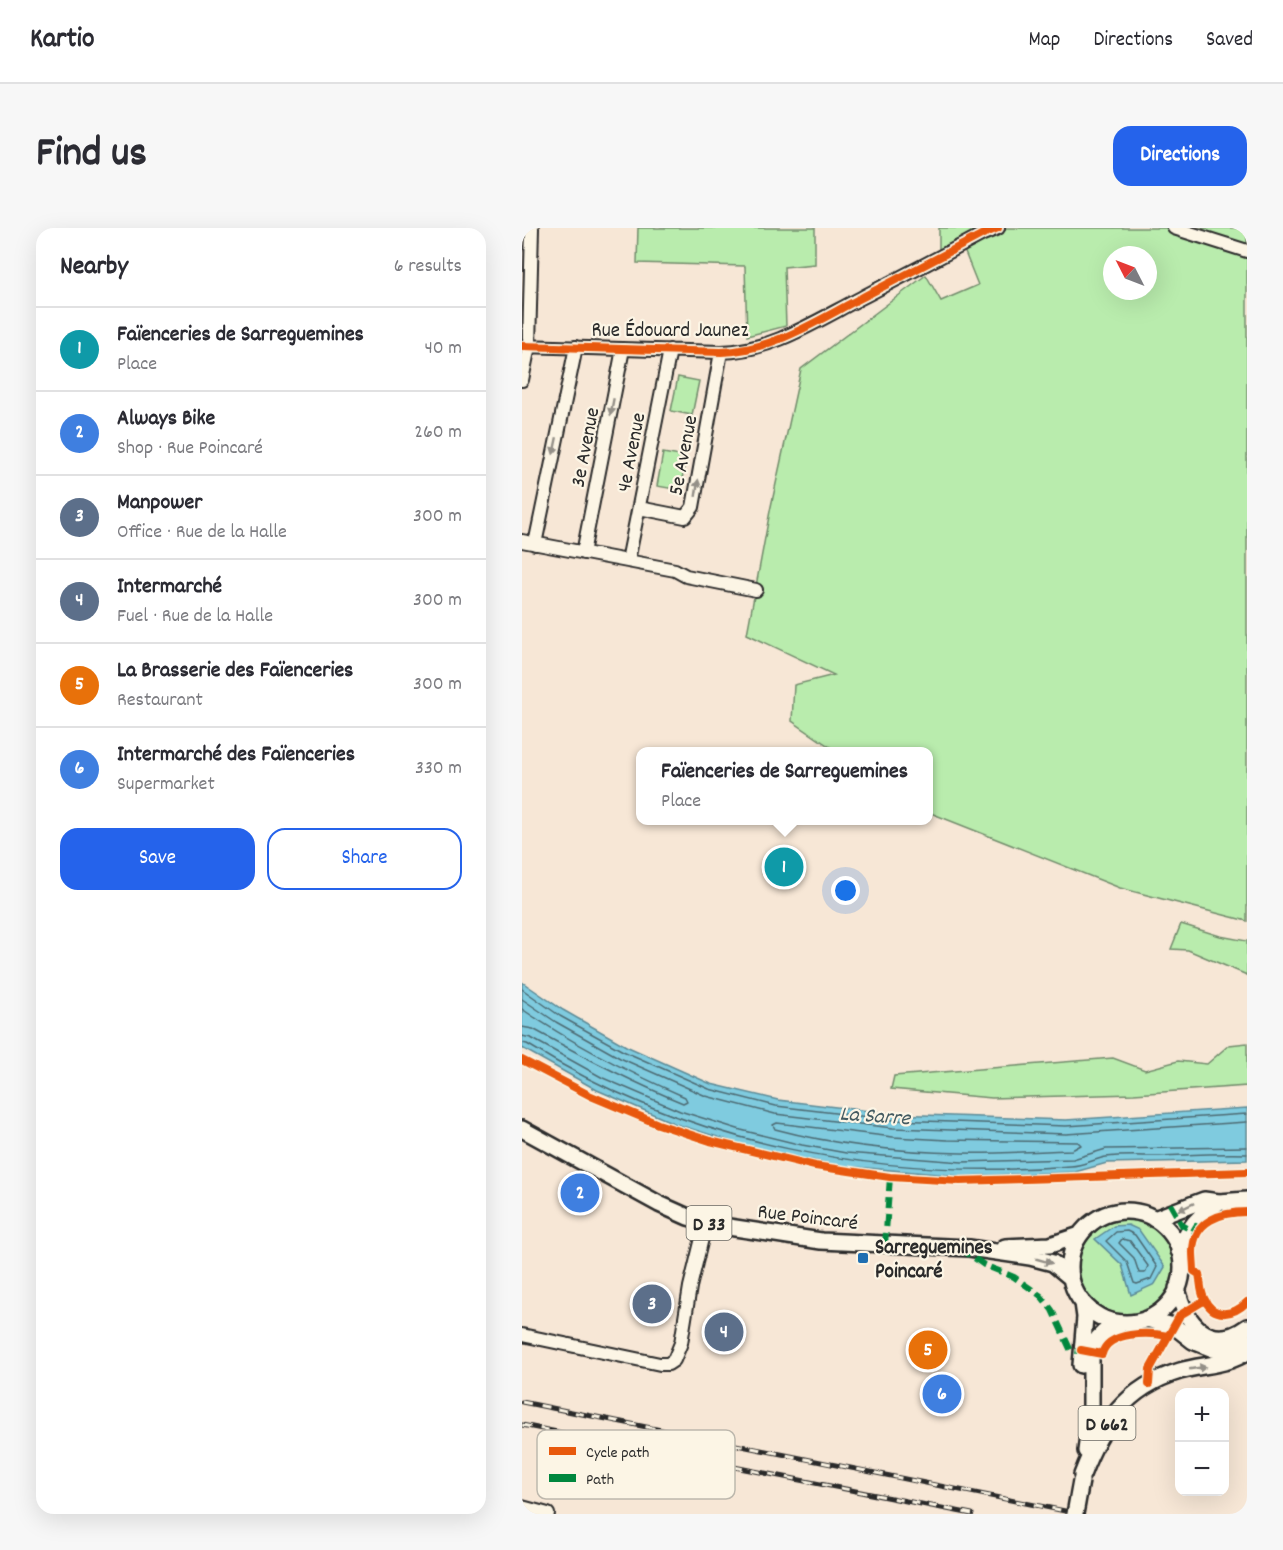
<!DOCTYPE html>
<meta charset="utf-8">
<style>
:root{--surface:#fff;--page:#f7f7f7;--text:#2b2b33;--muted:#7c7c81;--line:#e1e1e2;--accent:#2563eb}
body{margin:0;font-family:Dekko,sans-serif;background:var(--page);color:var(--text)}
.controls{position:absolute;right:18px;bottom:18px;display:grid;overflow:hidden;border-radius:12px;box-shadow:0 6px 24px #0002}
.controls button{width:54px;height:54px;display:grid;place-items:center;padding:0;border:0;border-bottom:2px solid var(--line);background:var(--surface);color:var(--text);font:30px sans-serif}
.compass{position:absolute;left:581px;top:18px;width:54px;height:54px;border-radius:50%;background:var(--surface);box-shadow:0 6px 24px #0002;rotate:312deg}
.you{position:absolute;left:324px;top:663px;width:21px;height:21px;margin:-15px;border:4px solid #fff;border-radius:50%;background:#1a73e8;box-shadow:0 0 0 9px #1a73e833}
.badge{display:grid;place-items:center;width:39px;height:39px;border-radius:50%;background:var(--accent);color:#fff;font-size:20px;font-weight:700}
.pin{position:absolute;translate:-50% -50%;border:3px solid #fff;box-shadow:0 2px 6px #0006}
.popup{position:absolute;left:114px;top:519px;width:297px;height:78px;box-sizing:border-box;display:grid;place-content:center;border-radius:12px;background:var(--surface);filter:drop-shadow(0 2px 4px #0005);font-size:20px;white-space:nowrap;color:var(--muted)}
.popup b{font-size:22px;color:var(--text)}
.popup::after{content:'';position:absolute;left:50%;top:100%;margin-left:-12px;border:12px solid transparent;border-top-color:var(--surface)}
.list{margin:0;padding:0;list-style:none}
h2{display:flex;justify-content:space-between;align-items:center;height:78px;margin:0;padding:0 24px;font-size:26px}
h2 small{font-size:20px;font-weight:400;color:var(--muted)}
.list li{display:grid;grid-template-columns:39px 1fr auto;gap:18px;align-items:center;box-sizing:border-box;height:84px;padding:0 24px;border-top:2px solid var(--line)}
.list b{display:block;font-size:22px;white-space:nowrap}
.list p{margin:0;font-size:20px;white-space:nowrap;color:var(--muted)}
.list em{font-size:20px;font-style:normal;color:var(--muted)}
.actions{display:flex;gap:12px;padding:18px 24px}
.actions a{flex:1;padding:14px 0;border:2px solid var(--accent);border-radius:18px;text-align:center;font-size:21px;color:var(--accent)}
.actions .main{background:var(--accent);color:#fff}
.map{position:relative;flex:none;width:725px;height:1286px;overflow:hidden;border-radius:18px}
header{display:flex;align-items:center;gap:36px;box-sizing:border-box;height:84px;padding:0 30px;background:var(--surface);border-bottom:2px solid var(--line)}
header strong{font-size:28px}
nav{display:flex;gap:33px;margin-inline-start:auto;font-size:21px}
.intro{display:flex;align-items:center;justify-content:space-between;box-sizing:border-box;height:144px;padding:0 36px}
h1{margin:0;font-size:42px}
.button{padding:15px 27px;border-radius:18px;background:var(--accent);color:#fff;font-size:21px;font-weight:700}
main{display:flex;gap:36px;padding:0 36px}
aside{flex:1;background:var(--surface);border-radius:18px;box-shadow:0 6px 24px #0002}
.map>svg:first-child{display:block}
.green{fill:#b9ecad;stroke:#728c6c;stroke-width:1.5;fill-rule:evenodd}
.water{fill:#7fcbdf;stroke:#5d8b97;stroke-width:1.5}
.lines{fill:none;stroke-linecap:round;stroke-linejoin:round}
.shore{stroke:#4d6b73;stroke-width:1.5}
.minor-casing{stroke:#2b2b2b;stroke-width:16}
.major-casing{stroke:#2b2b2b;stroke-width:20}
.minor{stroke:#fcf5e5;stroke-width:12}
.major{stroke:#fcf5e5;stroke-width:15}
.rail-casing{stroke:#2b2b2b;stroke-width:5}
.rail{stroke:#fcf5e5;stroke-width:3;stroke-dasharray:9;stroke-linecap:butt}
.major-bridge-casing{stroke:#2b2b2b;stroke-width:20;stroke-linecap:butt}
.major-bridge{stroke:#fcf5e5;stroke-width:15}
.quiet{stroke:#00873e;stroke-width:6;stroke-dasharray:12 6;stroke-linecap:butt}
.cycleway-casing{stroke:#fcf5e5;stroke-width:11}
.cycleway{stroke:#e8590c;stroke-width:8}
.oneway{fill:#949088}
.poi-dot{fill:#1f6fb2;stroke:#fcf5e5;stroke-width:2}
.labels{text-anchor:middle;stroke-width:4.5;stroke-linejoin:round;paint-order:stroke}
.shield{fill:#fcf5e5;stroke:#6a6863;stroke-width:1.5}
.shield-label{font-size:20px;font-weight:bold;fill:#2b2b2b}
.street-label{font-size:21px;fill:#2b2b2b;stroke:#fcf5e5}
.poi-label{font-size:21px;font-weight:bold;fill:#2b2b2b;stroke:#fcf5e5;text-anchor:start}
.water-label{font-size:22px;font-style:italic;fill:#445b61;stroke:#fcf5e5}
.key{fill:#fcf5e5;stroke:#bdb8ad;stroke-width:1.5}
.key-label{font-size:16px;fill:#2b2b2b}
</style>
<header>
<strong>Kartio</strong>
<nav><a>Map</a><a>Directions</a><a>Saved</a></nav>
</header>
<div class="intro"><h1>Find us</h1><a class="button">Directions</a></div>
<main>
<aside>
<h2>Nearby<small>6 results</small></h2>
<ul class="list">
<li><span class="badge" style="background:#0f9aa8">1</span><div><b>Faïenceries de Sarreguemines</b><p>Place</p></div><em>40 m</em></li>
<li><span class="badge" style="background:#3f7fe0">2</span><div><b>Always Bike</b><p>Shop · Rue Poincaré</p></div><em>260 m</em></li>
<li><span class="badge" style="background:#5c6f8a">3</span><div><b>Manpower</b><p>Office · Rue de la Halle</p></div><em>300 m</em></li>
<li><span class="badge" style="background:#5c6f8a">4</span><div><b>Intermarché</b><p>Fuel · Rue de la Halle</p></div><em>300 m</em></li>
<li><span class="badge" style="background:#e8710a">5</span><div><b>La Brasserie des Faïenceries</b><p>Restaurant</p></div><em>300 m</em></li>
<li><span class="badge" style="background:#3f7fe0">6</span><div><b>Intermarché des Faïenceries</b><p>Supermarket</p></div><em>330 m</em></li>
</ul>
<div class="actions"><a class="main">Save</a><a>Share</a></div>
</aside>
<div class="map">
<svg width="725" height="1286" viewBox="0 0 725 1286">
<rect width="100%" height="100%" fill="#f7e7d6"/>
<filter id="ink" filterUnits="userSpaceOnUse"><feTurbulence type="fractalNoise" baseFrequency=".0167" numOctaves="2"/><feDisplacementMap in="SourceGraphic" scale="12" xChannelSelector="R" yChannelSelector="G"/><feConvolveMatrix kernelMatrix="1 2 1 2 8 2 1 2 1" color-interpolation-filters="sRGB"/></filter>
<g filter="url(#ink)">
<path class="green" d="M116,0H293V36L262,39L264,98L225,108L223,38L115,35Z
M417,0H725V693L598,660L406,584V524L314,523L270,493L272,457L312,447L225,406L248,283L279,141L404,47L419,73L456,57L442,22H417ZM590,27H626V63H590Z
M156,149L177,153L170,187L149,183Z
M141,225L164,229L158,262L135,258Z
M659,696L698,708L725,713V747L666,722L649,721Z
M725,815V858L612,866L470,870L369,861L372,848L591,830L623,842L656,833L685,836L707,817Z
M557 1039a47 47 0 1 1 94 0a47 47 0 1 1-94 0Z"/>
<path class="water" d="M0,754L41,782L104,818L189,856L256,872L372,886L544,892L725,880V932L585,935L553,944L439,948L322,938L278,930L215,915L154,896L75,862L0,820Z
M606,997L617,1002L643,1039L633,1056L609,1067L600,1037L573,1011L592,998Z"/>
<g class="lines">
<path class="shore" d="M0,761L38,788L101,823L187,861L254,878L372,892L544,898L725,886
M0,771L34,794L98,830L184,868L253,886L371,900L544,906L725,894
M0,781C52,817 106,844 163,869L165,873L161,875C109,854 60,828 11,801L0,799
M0,808L9,810L81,850L158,883L219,902L280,917L324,925L440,934L551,931L584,921L725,919
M0,815L5,816C168,918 359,953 549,938C561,938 572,931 584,929C600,927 618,928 634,928C664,927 695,925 725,926
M255,895L371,909L425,912L556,914L559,917L550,922C513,923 476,926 439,925C377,924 313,917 253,901L251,897Z
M605,1003L613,1007L635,1039L629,1051L615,1056L612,1055L605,1034L584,1013L594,1004Z
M600,1011L608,1013L626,1038L623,1045H617L612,1030L597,1015Z"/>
<g class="minor-casing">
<path id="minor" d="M652,0L725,23
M0,118L199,124C250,123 294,93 339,70C379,49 420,28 461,6L476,0
M0,152L7,118L10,0
M117,280L163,289L171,279L199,124
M0,313L153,342L164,348L234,362
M13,316L54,119
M61,325L101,121
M106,333L148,122
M0,1107L138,1136H146L152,1132L159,1115L168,1059L184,994
M0,1279L26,1286"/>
</g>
<g class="major-casing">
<path id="major" d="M0,901L137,976L166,989L200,998L299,1013L447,1020L508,1029L531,1035L549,1050
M548 1039a56 56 0 1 1 112 0a56 56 0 1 1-112 0Z
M632,991L682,972L697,974L725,972
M483,1019L528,1017L558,1007
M657,1023C669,996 673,991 697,974
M655,1060C663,1095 688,1126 725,1099
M624,1091L652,1098L671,1113L691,1121L715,1118L725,1113
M559,1137L563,1089L561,1075
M564,1223L569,1184V1124L576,1110L582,1104L601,1095
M560,1247C579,1197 604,1159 658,1143C682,1136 704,1138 725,1124"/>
</g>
<use href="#minor" class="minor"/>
<use href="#major" class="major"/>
<g class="rail-casing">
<path id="rail" d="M0,1174L558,1286
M0,1197L450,1286"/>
</g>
<use href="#rail" class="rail"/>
<g class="major-bridge-casing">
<path id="major-bridge" d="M553,1286L559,1253"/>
</g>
<use href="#major-bridge" class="major-bridge"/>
<path class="quiet" d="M648,976L660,997L671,1003L674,998L679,1001
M363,1017L368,949
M438,1020L462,1037L492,1049L519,1068L530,1082L549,1123H563"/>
<g class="cycleway-casing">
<path id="cycleway" d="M0,118L199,124C250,123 294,93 339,70C379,49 420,28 461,6L476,0
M0,832L69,868L136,896L188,913L293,938L368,949L438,953L725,944
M725,984C700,984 671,992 671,1024C671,1030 672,1037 672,1043L677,1046C679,1054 678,1062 682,1070C691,1091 711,1088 725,1074
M559,1122L580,1126C586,1103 627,1104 646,1108
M627,1156L628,1141L658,1087L683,1072"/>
</g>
<use href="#cycleway" class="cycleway"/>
</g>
<defs><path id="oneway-solid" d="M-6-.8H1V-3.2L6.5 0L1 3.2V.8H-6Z" transform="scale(1.5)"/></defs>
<g class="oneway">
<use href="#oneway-solid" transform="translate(90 179) rotate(101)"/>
<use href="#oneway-solid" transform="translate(33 218) rotate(102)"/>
<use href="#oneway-solid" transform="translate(175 260) rotate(-81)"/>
<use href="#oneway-solid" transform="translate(664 979) rotate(155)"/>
<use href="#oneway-solid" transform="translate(522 1033) rotate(16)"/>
<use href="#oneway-solid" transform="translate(676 1140) rotate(-8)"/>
</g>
</g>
<rect class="poi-dot" x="335" y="1024" width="12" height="12" rx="3"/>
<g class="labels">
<g class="shield">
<rect x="164.5" y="978" width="45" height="34" rx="4.5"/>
<rect x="556.5" y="1178" width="57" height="34" rx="4.5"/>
</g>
<g class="shield-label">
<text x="187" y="1002">D 33</text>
<text x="585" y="1202">D 662</text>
</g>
<g class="street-label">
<text x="148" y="108">Rue Édouard Jaunez</text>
<text transform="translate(62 219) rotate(-79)" y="7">3e Avenue</text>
<text transform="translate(108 224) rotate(-79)" y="7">4e Avenue</text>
<text transform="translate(160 227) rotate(-79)" y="7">5e Avenue</text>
<text transform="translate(286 988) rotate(7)" y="7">Rue Poincaré</text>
</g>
<g class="poi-label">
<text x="353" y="1025">Sarreguemines<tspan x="353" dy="24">Poincaré</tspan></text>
</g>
<g class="water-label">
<text transform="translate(353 886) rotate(4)" y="8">La Sarre</text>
</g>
</g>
<rect x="15" y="1202" width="198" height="69" rx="9" class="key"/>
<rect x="27" y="1219" width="27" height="8" fill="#e8590c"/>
<rect x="27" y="1246" width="27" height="8" fill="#00873e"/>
<g class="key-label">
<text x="64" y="1229">Cycle path</text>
<text x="64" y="1256">Path</text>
</g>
</svg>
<div class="controls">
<button>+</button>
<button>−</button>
</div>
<svg class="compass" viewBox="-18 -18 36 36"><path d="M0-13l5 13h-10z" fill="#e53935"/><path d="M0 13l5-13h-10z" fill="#7c7c81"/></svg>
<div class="you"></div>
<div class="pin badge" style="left:262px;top:639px;background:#0f9aa8">1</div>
<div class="popup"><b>Faïenceries de Sarreguemines</b>Place</div>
<div class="pin badge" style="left:58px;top:965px;background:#3f7fe0">2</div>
<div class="pin badge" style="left:130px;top:1076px;background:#5c6f8a">3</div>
<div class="pin badge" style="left:202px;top:1104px;background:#5c6f8a">4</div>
<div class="pin badge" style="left:406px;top:1122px;background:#e8710a">5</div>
<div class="pin badge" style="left:420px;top:1166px;background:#3f7fe0">6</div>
</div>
</main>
